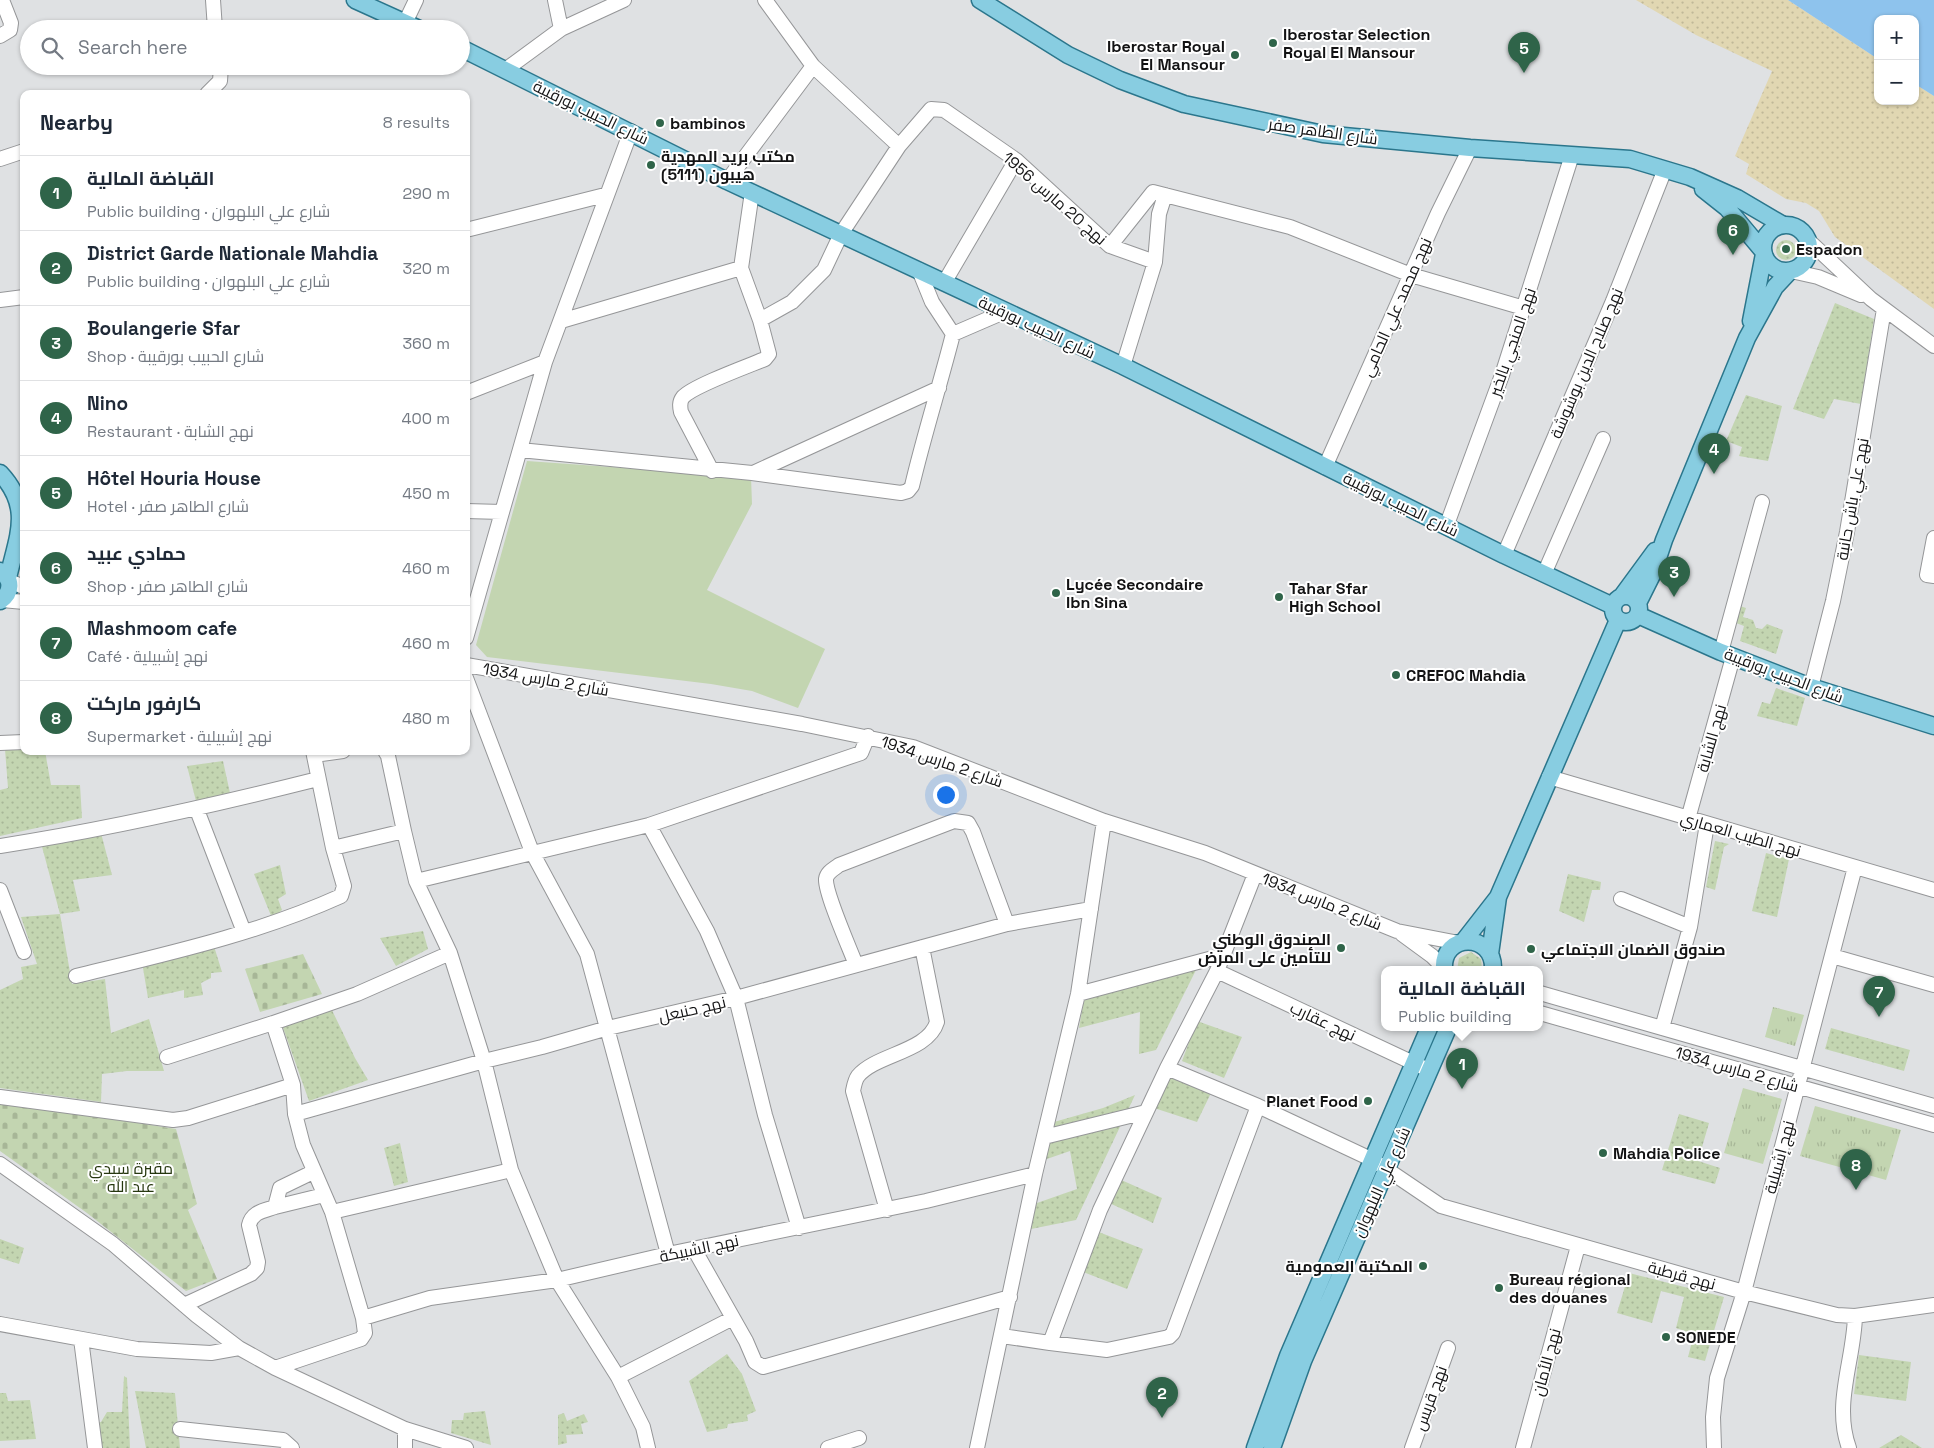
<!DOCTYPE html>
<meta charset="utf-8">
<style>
:root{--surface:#fff;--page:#f6f6f7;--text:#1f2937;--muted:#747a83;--line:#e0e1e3;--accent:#2f6449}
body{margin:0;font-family:"Space Grotesk",Cairo,sans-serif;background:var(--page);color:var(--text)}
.controls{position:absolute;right:15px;top:15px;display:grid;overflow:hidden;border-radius:10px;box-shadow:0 1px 4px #0004}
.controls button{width:45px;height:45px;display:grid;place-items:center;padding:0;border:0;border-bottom:1px solid var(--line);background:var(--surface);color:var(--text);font:25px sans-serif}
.you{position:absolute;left:945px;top:794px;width:18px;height:18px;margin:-12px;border:4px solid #fff;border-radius:50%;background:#1a73e8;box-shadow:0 0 0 8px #1a73e833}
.badge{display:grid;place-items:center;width:32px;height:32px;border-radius:50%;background:var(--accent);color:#fff;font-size:16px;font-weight:700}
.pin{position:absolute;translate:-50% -41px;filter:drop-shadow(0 1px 2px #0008)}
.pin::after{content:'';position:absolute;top:26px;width:18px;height:15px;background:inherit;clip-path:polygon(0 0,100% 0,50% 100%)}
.popup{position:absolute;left:1381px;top:966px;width:162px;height:65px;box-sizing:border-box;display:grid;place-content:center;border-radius:10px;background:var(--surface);filter:drop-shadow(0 1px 4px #0005);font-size:16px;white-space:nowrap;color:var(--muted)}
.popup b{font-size:19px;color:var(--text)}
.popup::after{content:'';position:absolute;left:50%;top:100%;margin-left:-10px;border:10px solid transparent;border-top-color:var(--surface)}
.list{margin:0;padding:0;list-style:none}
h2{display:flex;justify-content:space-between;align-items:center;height:65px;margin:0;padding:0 20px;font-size:21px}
h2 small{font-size:16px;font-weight:400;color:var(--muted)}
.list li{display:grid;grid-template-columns:32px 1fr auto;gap:15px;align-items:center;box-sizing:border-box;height:75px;padding:0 20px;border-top:1px solid var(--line)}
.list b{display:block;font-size:19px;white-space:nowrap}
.list p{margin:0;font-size:16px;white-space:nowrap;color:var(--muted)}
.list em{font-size:16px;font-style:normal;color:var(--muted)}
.icon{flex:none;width:28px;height:28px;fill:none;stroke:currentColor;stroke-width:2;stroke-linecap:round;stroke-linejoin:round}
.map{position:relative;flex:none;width:1934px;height:1448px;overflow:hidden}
.search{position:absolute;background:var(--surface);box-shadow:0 1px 4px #0004;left:20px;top:20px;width:450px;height:55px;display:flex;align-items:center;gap:12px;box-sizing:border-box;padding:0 18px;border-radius:28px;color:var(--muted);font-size:19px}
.panel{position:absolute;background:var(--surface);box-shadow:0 1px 4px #0004;left:20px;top:90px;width:450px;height:665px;border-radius:10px}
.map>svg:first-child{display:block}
.grass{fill:url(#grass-dots)}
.sand{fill:url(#sand-dots)}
.cemetery{fill:url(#cemetery-stones)}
.park{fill:url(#park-tufts)}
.pitch{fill:#c3d5b1}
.water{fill:#8ec3ed}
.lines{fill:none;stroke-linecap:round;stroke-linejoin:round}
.minor-casing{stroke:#959698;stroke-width:16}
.major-casing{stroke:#2b768c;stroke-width:19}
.minor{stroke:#fff;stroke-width:14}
.major{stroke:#88cde1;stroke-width:16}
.poi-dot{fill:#2f6449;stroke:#fff;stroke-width:2}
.labels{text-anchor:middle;stroke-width:4;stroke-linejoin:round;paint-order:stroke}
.poi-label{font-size:16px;font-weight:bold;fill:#131314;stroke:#fff;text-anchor:start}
.street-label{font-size:16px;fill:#131314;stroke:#fff}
.park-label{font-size:16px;fill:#26370f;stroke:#fff}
</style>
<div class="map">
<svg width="1934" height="1448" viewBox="0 0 1934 1448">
<defs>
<pattern id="grass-dots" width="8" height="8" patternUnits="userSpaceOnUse" patternTransform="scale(1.25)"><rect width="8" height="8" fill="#c3d5b1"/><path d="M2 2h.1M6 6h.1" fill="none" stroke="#a7b697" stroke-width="1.8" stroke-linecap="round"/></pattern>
<pattern id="sand-dots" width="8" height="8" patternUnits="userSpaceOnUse" patternTransform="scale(1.25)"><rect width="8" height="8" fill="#e1d7b2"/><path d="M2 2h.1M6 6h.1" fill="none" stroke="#c0b898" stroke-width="1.8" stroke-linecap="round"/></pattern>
<pattern id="cemetery-stones" width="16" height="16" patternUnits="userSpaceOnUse" patternTransform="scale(1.25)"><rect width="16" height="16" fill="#c3d5b1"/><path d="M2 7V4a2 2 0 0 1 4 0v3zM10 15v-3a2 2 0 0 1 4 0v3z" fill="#a7b697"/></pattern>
<pattern id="park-tufts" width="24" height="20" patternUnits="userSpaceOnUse" patternTransform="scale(1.25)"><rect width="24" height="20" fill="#c3d5b1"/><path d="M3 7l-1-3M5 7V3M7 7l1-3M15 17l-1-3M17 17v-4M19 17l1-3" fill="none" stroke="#a7b697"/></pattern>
</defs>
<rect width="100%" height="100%" fill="#dfe1e3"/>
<path class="grass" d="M1776 250a10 10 0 1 1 20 0a10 10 0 1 1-20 0Z
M1835,303L1874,319L1861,404L1834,399L1824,419L1793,409Z
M1746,395L1782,406L1768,461L1739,456L1742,447L1726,441Z
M1740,606L1746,608L1743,617L1753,620L1756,628L1762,629L1767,624L1783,630L1776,654L1740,641L1744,626L1736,623Z
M1776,688L1805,698L1797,726L1757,716L1762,702L1770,704Z
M24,748V751H45L51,785H80L82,818L0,836V790L8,788L5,749Z
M223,761L230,793L196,801L187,766Z
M101,833L112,875L73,880L80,911L60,914L72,984L105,979L111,1033L149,1019L164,1071H127L102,1074L101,1102L0,1088V990L23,979L21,967L37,964L21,917L60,914L41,843Z
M1715,841L1729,844L1724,847L1715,890L1706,887Z
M1766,853L1789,859L1777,917L1752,911Z
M280,865L286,894L278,899L282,910L272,918L254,874Z
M1568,874L1601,882L1600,890H1592L1584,922L1559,911Z
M423,931L428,949L396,966L380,938Z
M213,943L222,972L211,973V978L201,983L203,995L184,998V990L148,998L142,962Z
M1471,952L1481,959L1482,970H1457L1459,958Z
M1198,966L1156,1050L1139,1054L1140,1012L1079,1028L1085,993Z
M330,1006L355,1058L368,1080L309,1101L281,1022Z
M1197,1021L1242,1037L1224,1078L1182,1061Z
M1831,1028L1910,1050L1904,1071L1825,1049Z
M1166,1076L1211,1093L1197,1122L1151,1107Z
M1135,1095L1076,1220L1026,1230L1037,1203L1077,1189L1070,1151L1041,1161L1054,1122L1103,1108Z
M1679,1114L1709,1123L1698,1161L1720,1168L1715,1184L1662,1170Z
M400,1143L408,1182L394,1186L384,1148Z
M1119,1179L1162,1198L1153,1223L1107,1202Z
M1096,1231L1143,1249L1127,1289L1078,1270Z
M0,1239L24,1248L19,1264L0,1258Z
M1629,1273L1724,1297L1705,1361L1688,1357L1694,1334L1676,1328L1684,1297L1661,1291L1652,1323L1617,1313Z
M727,1354L742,1374L756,1411L747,1415L748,1421L728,1424L727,1428L707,1432L689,1381Z
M1859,1355L1911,1362L1906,1401L1854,1394Z
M124,1376L127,1378L130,1448H100L94,1423L101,1422L107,1412H122Z
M135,1391L175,1393L180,1448H146Z
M0,1393H6L8,1401L30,1400L36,1439L0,1441Z
M485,1411L491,1445L451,1433L452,1420H463L464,1413Z
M564,1413L567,1421L584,1414L588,1422L581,1424L583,1434L566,1435L567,1443L558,1445V1415Z
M1901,1435L1922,1448H1879Z"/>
<path class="sand" d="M1636,0H1788L1878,59V101H1915V84L1934,96V309L1835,237L1819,211L1806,203L1786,199L1746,174L1749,164L1735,156L1772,71L1696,35Z"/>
<path class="cemetery" d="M303,954L322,994L260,1012L245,969Z
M0,1101L176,1129L197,1204L188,1210L217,1279L186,1291L87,1213L0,1151Z"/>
<path class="park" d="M1773,1007L1804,1015L1795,1046L1765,1037Z
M1743,1088L1782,1099L1763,1164L1724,1153Z
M1815,1106L1901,1130L1886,1180L1800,1156Z"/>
<path class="pitch" d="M527,461L751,477L752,504L707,590L825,649L798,708L752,691L711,684L487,657L476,645Z"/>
<path class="water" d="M1788,0H1934V96L1915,84V19H1878V59Z"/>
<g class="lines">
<g class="minor-casing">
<path id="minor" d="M213,0L215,29
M765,0L813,66L899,146
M405,23L416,0
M561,29L624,0
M0,36L10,30L11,23L2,0
M505,70L561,29L555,0
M207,94L220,81L221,66
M0,159L24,151
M727,181L813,66
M466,230L605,195
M1808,240L1871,299L1934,346
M1110,246L1153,192L1290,227L1411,275L1524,308
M741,268L752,192
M1791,271L1818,277L1861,295
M944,283L1016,160
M0,300L24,297
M760,320L792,302L824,270L841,234L899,146L931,109L944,110L1016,160L1110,246L1155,262
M561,321L741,268L760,320L769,354L765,359C748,366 693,386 683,397C679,402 680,407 681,412L712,471
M953,334L1004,312
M1123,366L1155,262L1159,214L1165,195
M466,393L545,362
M520,450L752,473L901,493L908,491L912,486C924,435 940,385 953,334L932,302L919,270
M1325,467L1438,213L1470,148
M753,473L939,388
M466,511L502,512
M1446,527L1502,375L1572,155
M1934,538L1927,575L1934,576
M1504,555L1613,301L1665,169
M1544,574L1603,439
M9,581L24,587
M2,600L24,602
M466,638L545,362L631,131
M1721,652L1762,502
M466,665L802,724L913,747L1104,821L1205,853L1397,931L1459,943
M466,678L532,852L587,954L668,1254
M1811,687L1833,601L1847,532L1884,309
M0,743L24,742
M385,751L388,756L404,831
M314,755L343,751
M1549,777L1934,890
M197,810L244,932
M1688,819L1733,657
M649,825L707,931L736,998L765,1115L799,1228
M0,846C110,829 211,806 318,779
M333,848L404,831L416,881L450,953L484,1061L511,1170L557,1280L618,1377L643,1427L648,1448
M1255,874L1217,971L1167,1068L1100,1210L1050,1343L1107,1350L1169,1337L1173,1333L1258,1106
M416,881L649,825L861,753L868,736
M0,890L24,952
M1621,899L1690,927
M1402,934L1432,956L1444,968
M1832,956L1934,985
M856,965C850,949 825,893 826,879C827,872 834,869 839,865L954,821L968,823L973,832L1007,924
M1217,971L1422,1067
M76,976C166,954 257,934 341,896L344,886L333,848L313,751
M1540,993L1934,1106
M1078,994L1224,955
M1540,1013L1934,1125
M1662,1028L1690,927L1707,824
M167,1057L273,1023
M1167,1068L1258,1106L1373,1160L1441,1206L1744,1292L1837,1315L1855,1316L1934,1305
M0,1097L173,1120L188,1118L293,1085
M295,1114L484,1061L542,1047L608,1028L736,998L1007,924L1091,909
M1044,1137L1146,1112
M0,1164L113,1244L197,1316L239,1348L275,1368L405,1429L466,1448
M313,1172L280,1188L275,1207L324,1195
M887,1210L853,1091C854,1086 855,1080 858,1076C876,1054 928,1052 937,1022L922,947
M332,1212L511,1170
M694,1249L746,1341L755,1362L763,1367L1010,1297
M184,1305L251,1274L257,1268L258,1262L249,1225C252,1212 263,1211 275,1207
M363,1318L430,1298L557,1280L668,1254L926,1201L1035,1174
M0,1324L137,1349L211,1353L239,1348
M1002,1336L1050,1343
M81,1339L95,1448
M275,1368L361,1339L365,1333L363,1318L332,1212L303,1145L295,1114L293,1085L273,1023L357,994L450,953
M618,1377L733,1318
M180,1429L283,1440L292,1448
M405,1448V1429
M828,1448L859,1438
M977,1448L1035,1174L1078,994L1104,821
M1412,1448L1448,1348
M1523,1448L1578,1246
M1714,1448L1713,1417L1717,1378L1744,1292L1855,867
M1849,1448C1833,1404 1854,1360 1855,1316"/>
</g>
<g class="major-casing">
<path id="major" d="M355,0L419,29
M980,0L1068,55L1120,80L1184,104L1323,134L1470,148L1630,159L1690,177L1737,198L1783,225
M461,48L727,181L1123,366L1504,555L1613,606
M1703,189L1727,208L1763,251
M1763 248a23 23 0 1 1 46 0a23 23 0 1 1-46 0Z
M1751,321L1764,254
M0,473C33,508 17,537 8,578
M1613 609a13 13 0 1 1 26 0a13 13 0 1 1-26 0Z
M1622,596L1655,551
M0,601C12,593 13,579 0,571
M1638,603L1653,573L1664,540L1747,338L1775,287L1789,272
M1638,615L1721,652L1811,687L1934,726
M1463,942L1498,897L1618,620
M1490,954L1498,897
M1444,970C1441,932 1495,932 1493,970
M1255,1448L1288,1356L1429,1028
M1272,1448L1303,1361L1448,1028"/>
</g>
<use href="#minor" class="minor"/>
<use href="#major" class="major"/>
</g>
<g class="poi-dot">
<circle cx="1273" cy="43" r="5"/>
<circle cx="1235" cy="55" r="5"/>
<circle cx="660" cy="123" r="5"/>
<circle cx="651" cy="165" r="5"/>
<circle cx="1786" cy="249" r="5"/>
<circle cx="1056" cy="593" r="5"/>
<circle cx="1279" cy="597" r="5"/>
<circle cx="1396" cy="675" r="5"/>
<circle cx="1341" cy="948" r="5"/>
<circle cx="1531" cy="949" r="5"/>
<circle cx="1368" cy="1101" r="5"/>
<circle cx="1603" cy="1153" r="5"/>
<circle cx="1423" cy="1266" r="5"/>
<circle cx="1499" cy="1288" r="5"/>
<circle cx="1666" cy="1337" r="5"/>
</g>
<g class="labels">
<g class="poi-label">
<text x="1283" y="40">Iberostar Selection<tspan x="1283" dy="18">Royal El Mansour</tspan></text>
<text x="1225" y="52" text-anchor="end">Iberostar Royal<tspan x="1225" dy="18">El Mansour</tspan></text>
<text x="670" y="129">bambinos</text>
<text x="661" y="162">مكتب بريد المهدية<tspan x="661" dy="18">هيبون (5111)</tspan></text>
<text x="1796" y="255">Espadon</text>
<text x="1066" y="590">Lycée Secondaire<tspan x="1066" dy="18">Ibn Sina</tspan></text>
<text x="1289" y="594">Tahar Sfar<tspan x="1289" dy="18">High School</tspan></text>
<text x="1406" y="681">CREFOC Mahdia</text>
<text x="1331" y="945" text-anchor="end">الصندوق الوطني<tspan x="1331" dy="18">للتأمين على المرض</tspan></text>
<text x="1541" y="955">صندوق الضمان الاجتماعي</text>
<text x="1358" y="1107" text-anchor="end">Planet Food</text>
<text x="1613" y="1159">Mahdia Police</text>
<text x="1413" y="1272" text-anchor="end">المكتبة العمومية</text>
<text x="1509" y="1285">Bureau régional<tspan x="1509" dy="18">des douanes</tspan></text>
<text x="1676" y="1343">SONEDE</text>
</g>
<g class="street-label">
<text transform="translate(591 112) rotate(26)" y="6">شارع الحبيب بورقيبة</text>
<text transform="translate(1323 131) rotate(8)" y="6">شارع الطاهر صفر</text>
<text transform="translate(1055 198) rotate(41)" y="6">نهج 20 مارس 1956</text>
<text transform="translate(1396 307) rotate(-66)" y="6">نهج محمد علي الحامي</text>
<text transform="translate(1037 327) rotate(25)" y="6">شارع الحبيب بورقيبة</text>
<text transform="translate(1512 342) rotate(-71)" y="6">نهج المنجي بالخير</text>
<text transform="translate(1586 363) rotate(-67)" y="6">نهج صلاح الدين بوشوشة</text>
<text transform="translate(1852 499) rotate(-80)" y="6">نهج علي باش حانبة</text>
<text transform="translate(1401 504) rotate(26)" y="6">شارع الحبيب بورقيبة</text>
<text transform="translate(1784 675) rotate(21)" y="6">شارع الحبيب بورقيبة</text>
<text transform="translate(546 679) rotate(10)" y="6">شارع 2 مارس 1934</text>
<text transform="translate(1711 738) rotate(-74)" y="6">نهج الشابة</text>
<text transform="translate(942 761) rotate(19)" y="6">شارع 2 مارس 1934</text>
<text transform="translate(1741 834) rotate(16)" y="6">نهج الطيب العماري</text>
<text transform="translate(1322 901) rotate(22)" y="6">شارع 2 مارس 1934</text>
<text transform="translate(692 1009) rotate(-13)" y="6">نهج حنبعل</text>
<text transform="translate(1323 1021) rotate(25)" y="6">نهج عقارب</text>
<text transform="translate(1737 1069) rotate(16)" y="6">شارع 2 مارس 1934</text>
<text transform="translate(1779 1157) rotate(-75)" y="6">نهج إشبيلية</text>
<text transform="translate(1381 1182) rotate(-66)" y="6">شارع علي البلهوان</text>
<text transform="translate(699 1248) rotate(-12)" y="6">نهج الشبيكة</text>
<text transform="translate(1682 1275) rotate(15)" y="6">نهج قرطبة</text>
<text transform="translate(1546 1362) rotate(-75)" y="6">نهج الأمان</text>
<text transform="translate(1430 1398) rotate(-70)" y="6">نهج قربس</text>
</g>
<g class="park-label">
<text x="131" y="1174">مقبرة سيدي<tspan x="131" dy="18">عبد الله</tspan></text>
</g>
</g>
</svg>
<div class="controls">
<button>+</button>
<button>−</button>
</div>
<div class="you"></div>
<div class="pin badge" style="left:1462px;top:1089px">1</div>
<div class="popup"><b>القباضة المالية</b>Public building</div>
<div class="pin badge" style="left:1162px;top:1418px">2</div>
<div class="pin badge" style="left:1674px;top:597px">3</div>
<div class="pin badge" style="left:1714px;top:474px">4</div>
<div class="pin badge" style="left:1524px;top:73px">5</div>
<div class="pin badge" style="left:1733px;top:255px">6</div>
<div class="pin badge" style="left:1879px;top:1017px">7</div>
<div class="pin badge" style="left:1856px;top:1190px">8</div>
<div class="search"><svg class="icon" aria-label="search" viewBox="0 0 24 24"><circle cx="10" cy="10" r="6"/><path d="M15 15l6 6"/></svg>Search here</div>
<section class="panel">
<h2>Nearby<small>8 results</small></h2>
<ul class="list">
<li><span class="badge">1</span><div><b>القباضة المالية</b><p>Public building · شارع علي البلهوان</p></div><em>290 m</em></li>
<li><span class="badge">2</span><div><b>District Garde Nationale Mahdia</b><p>Public building · شارع علي البلهوان</p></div><em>320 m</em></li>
<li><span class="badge">3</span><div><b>Boulangerie Sfar</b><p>Shop · شارع الحبيب بورقيبة</p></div><em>360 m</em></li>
<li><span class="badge">4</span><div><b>Nino</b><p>Restaurant · نهج الشابة</p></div><em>400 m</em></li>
<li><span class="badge">5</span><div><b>Hôtel Houria House</b><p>Hotel · شارع الطاهر صفر</p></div><em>450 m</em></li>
<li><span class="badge">6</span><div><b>حمادي عبيد</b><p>Shop · شارع الطاهر صفر</p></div><em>460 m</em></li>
<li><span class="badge">7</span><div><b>Mashmoom cafe</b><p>Café · نهج إشبيلية</p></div><em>460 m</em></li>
<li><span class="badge">8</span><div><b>كارفور ماركت</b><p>Supermarket · نهج إشبيلية</p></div><em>480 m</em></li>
</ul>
</section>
</div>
